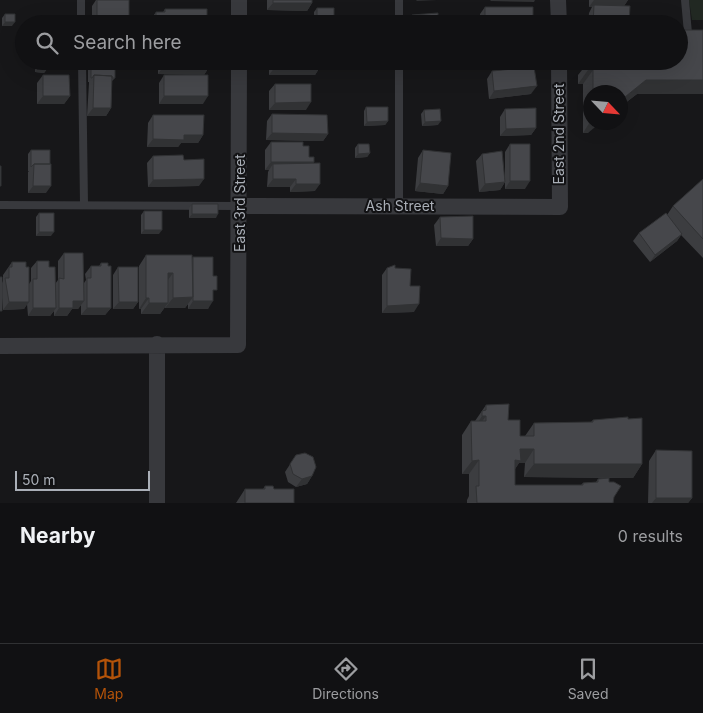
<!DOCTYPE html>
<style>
:root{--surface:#111113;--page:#1a1a1c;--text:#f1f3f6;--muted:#9c9da0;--line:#303133;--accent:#b45309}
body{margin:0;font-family:Inter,sans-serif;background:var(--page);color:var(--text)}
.compass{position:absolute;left:583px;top:85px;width:45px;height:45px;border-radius:50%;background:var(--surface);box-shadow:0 5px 20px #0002;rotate:116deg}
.scale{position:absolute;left:15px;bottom:12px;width:135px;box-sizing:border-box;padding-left:5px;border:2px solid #aaafb7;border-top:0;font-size:14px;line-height:18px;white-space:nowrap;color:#aaafb7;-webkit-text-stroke:4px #121214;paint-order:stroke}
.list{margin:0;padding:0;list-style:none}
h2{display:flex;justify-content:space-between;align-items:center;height:65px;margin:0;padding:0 20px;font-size:21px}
h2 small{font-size:16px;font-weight:400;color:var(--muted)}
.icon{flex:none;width:28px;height:28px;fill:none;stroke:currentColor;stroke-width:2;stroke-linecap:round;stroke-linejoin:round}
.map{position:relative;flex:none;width:703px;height:503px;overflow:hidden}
.search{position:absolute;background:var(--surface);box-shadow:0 5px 20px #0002;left:15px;right:15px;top:15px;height:55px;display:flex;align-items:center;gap:12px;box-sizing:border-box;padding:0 18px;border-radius:28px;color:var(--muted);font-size:19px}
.sheet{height:140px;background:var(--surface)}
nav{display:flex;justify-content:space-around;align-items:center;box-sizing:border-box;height:70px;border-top:1px solid var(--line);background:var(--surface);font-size:14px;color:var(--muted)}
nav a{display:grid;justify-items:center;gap:2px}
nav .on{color:var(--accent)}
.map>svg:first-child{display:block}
.green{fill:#212822}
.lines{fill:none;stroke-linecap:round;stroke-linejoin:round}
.lane{stroke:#38393d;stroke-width:8}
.street{stroke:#38393d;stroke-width:16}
.wall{fill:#3c3d40;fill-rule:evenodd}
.shaded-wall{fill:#313234}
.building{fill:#46474b;stroke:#313234}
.labels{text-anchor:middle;stroke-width:4;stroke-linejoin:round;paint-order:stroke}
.street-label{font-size:14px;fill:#aaafb7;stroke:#121214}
</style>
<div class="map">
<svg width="703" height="503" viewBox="0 0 703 503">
<rect width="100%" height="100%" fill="#171719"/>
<path class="green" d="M689,0H703V20H692Z"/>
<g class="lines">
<path class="lane" d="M81,0V24
M399,24V0
M679,37L688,33L685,0
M82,61L84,204
M0,205L240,206
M399,206V61"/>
<path class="street" d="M239,0V24
M558,0L559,24
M240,206L560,207L559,61
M157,344V503
M0,346L238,345L239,61"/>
</g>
<path class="wall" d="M96,0H129V22L128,24H92V6Z
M267,0H312V3L307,11L267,10Z
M589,0H628L624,6L629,24H588L589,13L592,7H589Z
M485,7L533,24H480V14Z
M317,8L334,24H314V12Z
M165,9L207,24H151V19L156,12H163Z
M5,14L12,26H2V18Z
M412,15L438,24H406V22Z
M273,16L307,24H267Z
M703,30V94H637L620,107V92H590V122L588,133H583V84H578V75L582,70V61H679Z
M36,61H47V69L44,73L35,72Z
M158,61H209V67L204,75L158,74Z
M270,61H323L320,65V67L315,75H269V63Z
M483,61H526L522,67H483Z
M91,65L115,78L112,81L111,108L106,116H87L89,83V82H88V69Z
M492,71L531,94L489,99L487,79Z
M43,75L70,96L64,104H37V83Z
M164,75L203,104H159V83Z
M275,84L306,110H269V91Z
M366,107L388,121L385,125L364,126V111Z
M505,109L536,128L531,135L500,136V117Z
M424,110L438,125L422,126L421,114Z
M272,114L328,134L323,141L266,140L267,121Z
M153,115L203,135L198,143H181L178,147H147L148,123Z
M271,142L303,146L309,157L314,162L313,163L315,191L290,192V187H267L268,172L269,170H265V150Z
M358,144L370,153L367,157L355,158V148Z
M510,144L525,189H505V182L500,190L479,192L476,161L482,154L505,182V152Z
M31,150L46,193H28V172L29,171H28V154Z
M423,150L448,186L443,194L415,191L418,158Z
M153,156L184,160L199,186L148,187L147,163Z
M703,179V258L681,235L677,241L650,262L633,241L639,233L667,215L673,206Z
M192,204L216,218H189V208Z
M144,211L159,234H141V215Z
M39,213L51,236H36V217Z
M440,217L473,239L468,246H436L434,225Z
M64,253L84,283L86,280L85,274L91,266H99L101,263L111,308L105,315H81V305L78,309H72L67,316H54V311L50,316H28L27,304L24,309L3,310L2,298V283L3,281V275L12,262L26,267L29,284L31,281V268L37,261L49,267L55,284L58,280V261Z
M146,255L192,259L193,257L213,295L208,309H188V304L185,308H165V307L160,314H141V309H139V266Z
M118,267L138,302L133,309H113V275Z
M387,268H395L410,286L414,312L382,313V275Z
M486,405L508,420L520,436H525L534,423L591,422L593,420L642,464L633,478H609V482L614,497L613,503H467V500L469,496V474H462V435L471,421H475ZM519,463H525L524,477L606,478L598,479L596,482L583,483L581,485H515V469Z
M656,450L692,498L688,503H648L649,461Z
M296,455L312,476L307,484L296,487L288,482L285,472Z
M265,486L274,489L294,503H236L245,489H263Z"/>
<path class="shaded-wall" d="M417,0H437L416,1Z
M491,0H535L534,2L490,1Z
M594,0H628L624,6L594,5L592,7H589Z
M273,3H312L307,11L267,10Z
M5,22H15L12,26H2Z
M97,22H129L128,24H96Z
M487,61H526L522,67H483Z
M163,67H209L204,75L158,74Z
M275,67H320L315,75H269Z
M38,68L47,69L44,73L35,72Z
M588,70H593L583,84H578Z
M646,80H703V94H637L620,107V101Z
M537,86L531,94L489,99L494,91Z
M43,96H70L64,104H37Z
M164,96H208L203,104H159Z
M311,102L306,110H269L275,103Z
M93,108H111L106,116H87Z
M388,121L385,125L364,126L367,122Z
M441,121L438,125L422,126L425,122Z
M590,122H601L588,133H583Z
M536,128L531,135L500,136L506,129Z
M272,133L328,134L323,141L266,140Z
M184,135H203L198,143H181L178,147H147L153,139Z
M370,153L367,157L355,158L358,154Z
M271,162H314L309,169L273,164L269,170H265Z
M204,179L199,186L148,187L153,180Z
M273,179H296L290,187H267Z
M510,181H530L525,189H505Z
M505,182L500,190L479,192L485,184Z
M420,183L448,186L443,194L415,191Z
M296,184H320L315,191L290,192Z
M33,186H51L46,193H28Z
M192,214H218L216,218H189Z
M144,230H162L159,234H141Z
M39,232H54L51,236H36Z
M682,234L677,241L650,262L655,255Z
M441,238L473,239L468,246H436Z
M168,273H173L165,284Z
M193,297L185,308H165L173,298Z
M146,298H149L141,309H139Z
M73,301H84L78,309H72L67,316H54L59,308Z
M193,301H213L208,309H188Z
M9,302H29L24,309L3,310Z
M119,302H138L133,309H113Z
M149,303H168L160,314H141Z
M419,304L414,312L382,313L387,306Z
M33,308H56L50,316H28Z
M87,308H111L105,315H81Z
M482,416H486L476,430H473Z
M520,449H534L525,463H519L511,475L506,474Z
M479,460L469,474H462L472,461Z
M534,464H642L633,478L524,477Z
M312,476L307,484L296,487L302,479Z
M656,498H692L688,503H652Z"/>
<path class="building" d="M97,0H129V22H97Z
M273,0H312V3H273Z
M594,5L630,6L629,24H593Z
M485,7H533V24H485Z
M317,8H334V24H317Z
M165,9H207V24H156V12H165Z
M438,13V24H412V15Z
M5,14H15V22H5Z
M273,16L307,17V24H273Z
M679,30H703V80H646L620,101V92H593V70H588V62L679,61Z
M38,61H47V69L38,68Z
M163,61H209V67H163Z
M275,61H320V67H275Z
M91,65H115V78H112V76L94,75L92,78H91Z
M534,67L537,86L494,91L492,71Z
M43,75H69L70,96H43Z
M94,75L112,76L111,108H93Z
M164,75H208V96H164Z
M275,84H311V102L275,103Z
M366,107H388V121L367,122Z
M536,108V128L506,129L505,109Z
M440,109L441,121L425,122L424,110Z
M272,114L327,115L328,134L272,133Z
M153,115H204L203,135H184V140L153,139Z
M271,142H303V146H309V157H314V162H271Z
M358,144H369L370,153L358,154Z
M510,144H530V181H510Z
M31,150H50V164H34L31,167Z
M423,150L451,153L448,186L420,183Z
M502,151L505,182L485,184L482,154Z
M183,155L184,160L204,159V179L153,180V156Z
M320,163V184H296V179H273V164Z
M34,164H51V186H33Z
M0,166H1V186H0Z
M703,179V239L673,206Z
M192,204H218V214H192Z
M144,211H162V230H144Z
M39,213H54V232H39Z
M666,213L682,234L655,255L639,233Z
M473,216V239L441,238L440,217Z
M64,253H83L84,301H73V308H59V278L64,279Z
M146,255H192L193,297L173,298V273H168V303H149V298H146Z
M193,257H213V276H217V290H213V301H193Z
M37,261H49V267H55L56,308H33V279H37Z
M12,262H26V267H29V302H9L5,278H9V267H12Z
M101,263H108V266H111V308H87V278H91V266H101Z
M395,265V268L411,269L410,286H420L419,304L387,306V268Z
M118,267H138V302H119Z
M0,277H2V311H0Z
M509,404L508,420H520V436H534V423L593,422V420L628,417V419L642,418V464H534V449H520L521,461L515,460V485H583V483L598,482V479L609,478V482H614L621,486L614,497L613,503H477L476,486H479V460L472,461L471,421H486V416H482V411L486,410V405Z
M656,450L692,451V498H656Z
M305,453L313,457L316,467L312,476L302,479L293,474L290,464L296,455Z
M265,486H273L274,489H294V503H245V489H265Z"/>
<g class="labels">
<g class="street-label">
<text transform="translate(559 134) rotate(-90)" y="5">East 2nd Street</text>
<text transform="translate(240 203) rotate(-90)" y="5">East 3rd Street</text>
<text x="400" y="211">Ash Street</text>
</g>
</g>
</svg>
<svg class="compass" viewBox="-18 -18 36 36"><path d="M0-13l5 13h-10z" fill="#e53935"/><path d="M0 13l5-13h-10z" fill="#9c9da0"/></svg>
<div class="scale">50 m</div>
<div class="search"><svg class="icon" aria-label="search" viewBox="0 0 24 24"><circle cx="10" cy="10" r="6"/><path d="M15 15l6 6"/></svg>Search here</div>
</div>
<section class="sheet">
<h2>Nearby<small>0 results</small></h2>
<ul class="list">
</ul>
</section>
<nav>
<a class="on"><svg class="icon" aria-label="map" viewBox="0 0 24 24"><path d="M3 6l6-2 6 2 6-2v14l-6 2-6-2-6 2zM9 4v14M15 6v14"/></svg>Map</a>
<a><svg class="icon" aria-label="directions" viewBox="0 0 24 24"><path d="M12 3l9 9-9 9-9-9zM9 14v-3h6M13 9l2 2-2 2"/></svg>Directions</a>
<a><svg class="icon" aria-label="saved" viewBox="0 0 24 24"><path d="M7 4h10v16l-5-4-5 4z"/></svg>Saved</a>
</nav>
